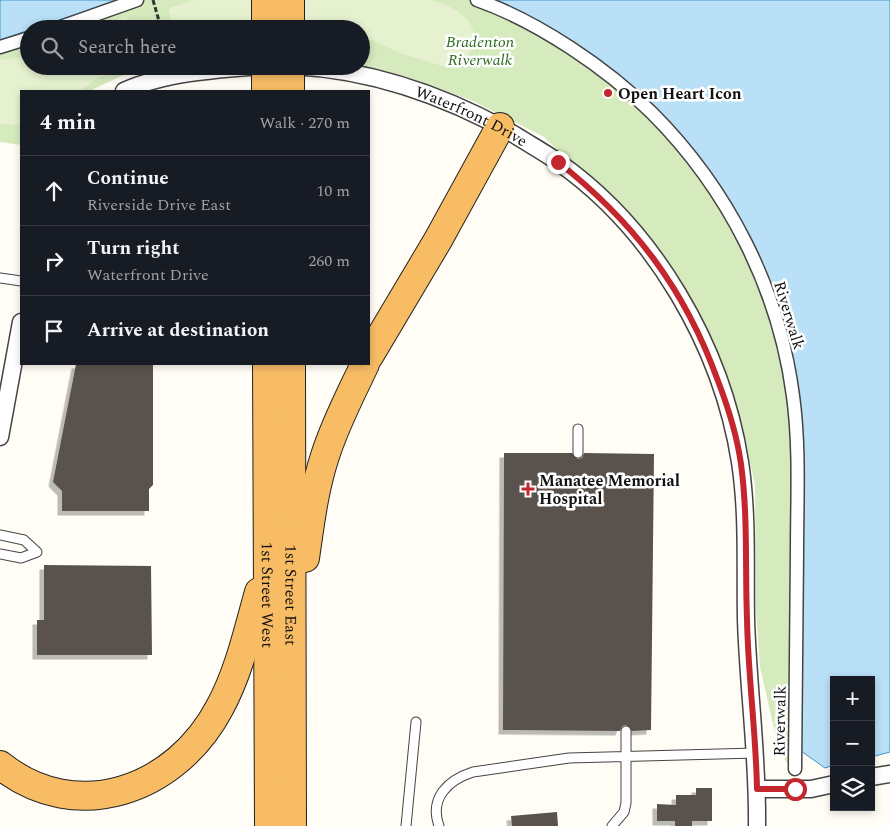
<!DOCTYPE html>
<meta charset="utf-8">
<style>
:root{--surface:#171b24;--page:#242831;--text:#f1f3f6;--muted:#9ea1a6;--line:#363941}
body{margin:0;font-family:Spectral,serif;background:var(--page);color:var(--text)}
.controls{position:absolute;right:15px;bottom:15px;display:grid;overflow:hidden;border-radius:0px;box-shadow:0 2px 8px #0003}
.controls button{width:45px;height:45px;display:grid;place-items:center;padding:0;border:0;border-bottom:1px solid var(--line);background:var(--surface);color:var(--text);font:25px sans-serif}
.stop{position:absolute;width:15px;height:15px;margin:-11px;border:4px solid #c4262e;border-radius:50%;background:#fff}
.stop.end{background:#c4262e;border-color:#fff;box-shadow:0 1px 5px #0008}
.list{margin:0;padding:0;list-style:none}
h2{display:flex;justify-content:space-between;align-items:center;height:65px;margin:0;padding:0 20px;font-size:21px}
h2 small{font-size:16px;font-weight:400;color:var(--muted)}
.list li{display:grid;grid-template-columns:32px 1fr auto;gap:15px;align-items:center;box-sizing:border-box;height:70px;padding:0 20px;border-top:1px solid var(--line)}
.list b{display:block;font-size:19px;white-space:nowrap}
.list p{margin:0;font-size:16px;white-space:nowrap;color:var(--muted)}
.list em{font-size:16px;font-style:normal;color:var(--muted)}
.icon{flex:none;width:28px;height:28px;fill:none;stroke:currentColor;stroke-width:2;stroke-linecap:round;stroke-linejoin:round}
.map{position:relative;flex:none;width:890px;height:826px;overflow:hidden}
.search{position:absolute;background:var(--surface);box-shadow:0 2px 8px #0003;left:20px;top:20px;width:350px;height:55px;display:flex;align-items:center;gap:12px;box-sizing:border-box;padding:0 18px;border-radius:28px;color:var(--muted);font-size:19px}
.panel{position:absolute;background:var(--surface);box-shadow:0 2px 8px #0003;left:20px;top:90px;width:350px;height:275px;border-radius:0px}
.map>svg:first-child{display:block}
.green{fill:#d5ebbd}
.pitch{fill:#e6f2cf}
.water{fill:#b9e0f7;stroke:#3f96cf}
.building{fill:#5a524d;filter:url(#shadow)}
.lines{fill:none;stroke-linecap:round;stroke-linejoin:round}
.service-casing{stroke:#444;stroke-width:11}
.pedestrian-casing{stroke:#444;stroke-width:15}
.minor-casing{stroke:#444;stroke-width:19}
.trunk-casing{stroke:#222;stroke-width:30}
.path{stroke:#333;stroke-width:3;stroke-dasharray:5 2.5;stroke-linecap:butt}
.service{stroke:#fff;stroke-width:9}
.pedestrian{stroke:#fff;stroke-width:12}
.minor{stroke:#fff;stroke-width:16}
.trunk{stroke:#f7bc64;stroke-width:28}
.route{stroke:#c4262e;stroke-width:6}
.poi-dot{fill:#c4262e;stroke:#fff;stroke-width:2}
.labels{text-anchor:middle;stroke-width:5;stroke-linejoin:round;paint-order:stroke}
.park-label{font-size:16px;font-style:italic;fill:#2f6b1f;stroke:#fff}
.poi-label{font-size:16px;font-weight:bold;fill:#111;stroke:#fff;text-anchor:start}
.street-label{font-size:16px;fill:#111;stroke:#fff}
</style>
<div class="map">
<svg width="890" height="826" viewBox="0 0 890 826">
<defs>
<filter id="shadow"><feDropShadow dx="-4.5" dy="4.5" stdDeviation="0" flood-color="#0004"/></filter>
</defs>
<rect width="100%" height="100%" fill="#fffdf5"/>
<path class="green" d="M118,0H486L569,41L702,162L719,186L743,227L798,391L804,446L801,772L788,764L779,751L760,667L756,610L755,485L743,430L730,385L715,346L693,305L650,238L544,137L471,100L401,75L361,66V29H32Z
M29,30V66H157L128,73L89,91H21V145L0,142V40Z"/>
<path class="pitch" d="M194,0H431C458,7 489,27 466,57C461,64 455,67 446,67L402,54L372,40L361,39V29H174L169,12L170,8Z
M124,17L132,21L138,29H92Z
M29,56V66H131L98,78L80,91H21V125L0,124V60Z"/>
<path class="water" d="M0,0H118L0,40Z
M486,0H890V752L871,757V680H834V765L825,768L801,751L802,422L798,391L739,219L719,186L696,155L639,93Z"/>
<path class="building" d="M76,364H153V485L149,489V511H62V491L53,482Z
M504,453H572L578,459L582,458L584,453L654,454L651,730L632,731L626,725L622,726L620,731L503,730Z
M44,565L151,566L152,655H37V620H44Z
M696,788H712V821H692V826H675V821H657V804L676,805V795H696Z
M557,812L558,826H512L511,816Z"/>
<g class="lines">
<g class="service-casing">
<path id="service" d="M0,278L21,281
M578,453V429
M0,535L24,540L37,552L21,558L0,554
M406,826L416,722
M439,826C429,798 448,780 473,772L569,758L756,753
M612,826L624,812L626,803V731"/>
</g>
<g class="pedestrian-casing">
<path id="pedestrian" d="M477,0C537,21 607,68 652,113C728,189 779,289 793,396C800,447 797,500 797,551C797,624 796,697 795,769
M55,29L137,0
M0,47L29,38"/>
</g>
<g class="minor-casing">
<g id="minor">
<path id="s1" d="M294,66C372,70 448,97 515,135C529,144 544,152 558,162C654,229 722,347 740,462C748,514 745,566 746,619C748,688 758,756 757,826"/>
<path d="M124,91C163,73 218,69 261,66"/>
<path d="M0,437L21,322"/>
<path d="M871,777L890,774"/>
<path d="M757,789H811L834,784"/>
</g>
</g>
<g class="trunk-casing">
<g id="trunk">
<path d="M266,0V29"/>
<path d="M290,0V29"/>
<path d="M266,66V91"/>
<path d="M290,66V91"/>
<path d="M369,356L438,240L500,127"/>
<path id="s2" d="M267,364L269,826"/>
<path id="s3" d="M291,364L292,826"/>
<path d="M305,558C310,524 314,489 325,456C335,424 351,394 365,364"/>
<path d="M0,765C76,826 176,791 220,707C239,672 248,631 259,592"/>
</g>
</g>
<path class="path" d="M153,0L159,21V29"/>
<use href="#service" class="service"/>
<use href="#pedestrian" class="pedestrian"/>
<use href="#minor" class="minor"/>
<use href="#trunk" class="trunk"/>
</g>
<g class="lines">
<path class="route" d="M558,162C634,222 685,289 718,381C728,407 737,436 741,464C748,516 745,567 747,619C748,676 756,732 757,789H795"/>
</g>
<g class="poi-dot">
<circle cx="608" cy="93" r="5"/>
<path d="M525.5 481.5h5v5h5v5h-5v5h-5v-5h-5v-5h5z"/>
</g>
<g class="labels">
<g class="park-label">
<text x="480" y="47">Bradenton<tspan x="480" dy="18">Riverwalk</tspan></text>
</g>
<g class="poi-label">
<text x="618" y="99">Open Heart Icon</text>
<text x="539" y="486">Manatee Memorial<tspan x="539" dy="18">Hospital</tspan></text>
</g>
<g class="street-label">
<text dy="6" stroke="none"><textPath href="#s1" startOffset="186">Waterfront Drive</textPath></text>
<text transform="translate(790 315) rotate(73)" y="6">Riverwalk</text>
<text dy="6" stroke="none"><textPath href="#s2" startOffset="231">1st Street West</textPath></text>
<text dy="6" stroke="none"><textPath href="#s3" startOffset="231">1st Street East</textPath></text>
<text transform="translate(779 721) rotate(-89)" y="6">Riverwalk</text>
</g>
</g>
</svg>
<div class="controls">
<button>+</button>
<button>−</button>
<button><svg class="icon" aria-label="layers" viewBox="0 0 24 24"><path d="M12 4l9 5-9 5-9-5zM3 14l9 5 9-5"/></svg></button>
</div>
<div class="stop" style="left:795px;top:789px"></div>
<div class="stop end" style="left:558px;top:162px"></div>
<div class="search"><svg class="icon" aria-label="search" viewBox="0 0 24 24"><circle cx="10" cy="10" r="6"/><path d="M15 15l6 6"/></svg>Search here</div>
<section class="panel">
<h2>4 min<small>Walk · 270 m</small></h2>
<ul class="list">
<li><svg class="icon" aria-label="ahead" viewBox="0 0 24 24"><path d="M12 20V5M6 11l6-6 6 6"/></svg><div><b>Continue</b><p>Riverside Drive East</p></div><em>10 m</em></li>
<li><svg class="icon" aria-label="right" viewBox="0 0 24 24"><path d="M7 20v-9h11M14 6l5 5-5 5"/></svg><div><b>Turn right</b><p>Waterfront Drive</p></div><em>260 m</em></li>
<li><svg class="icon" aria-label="arrive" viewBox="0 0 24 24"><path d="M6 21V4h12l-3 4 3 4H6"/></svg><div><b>Arrive at destination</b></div></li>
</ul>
</section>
</div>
